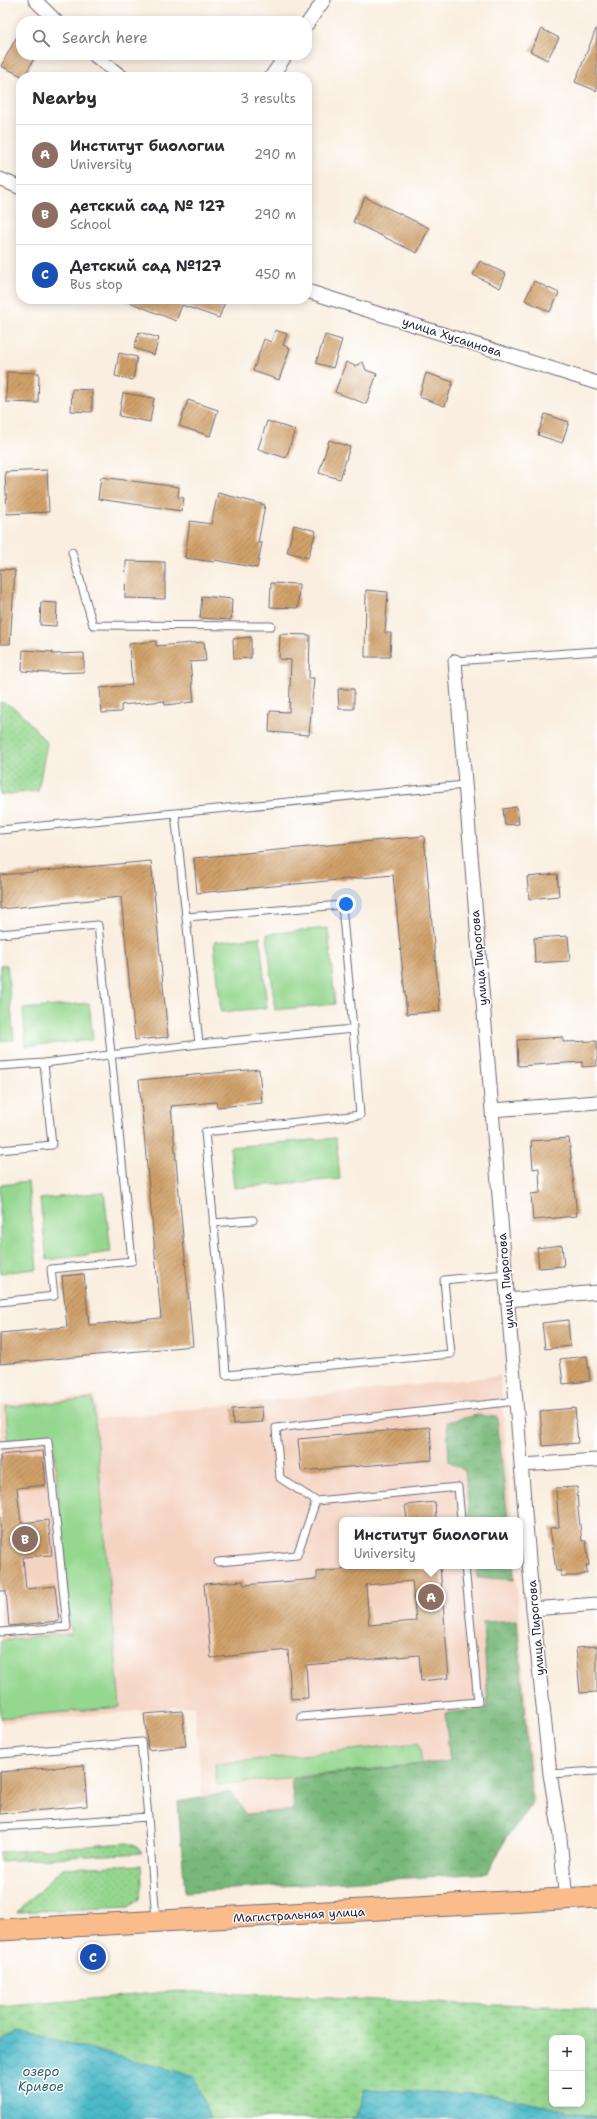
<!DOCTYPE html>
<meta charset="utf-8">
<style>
:root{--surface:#fff;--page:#f7f7f7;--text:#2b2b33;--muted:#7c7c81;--line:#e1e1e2;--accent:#1a73e8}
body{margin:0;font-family:"Shantell Sans",sans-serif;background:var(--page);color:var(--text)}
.controls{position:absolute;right:12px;bottom:12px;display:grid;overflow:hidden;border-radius:8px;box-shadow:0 2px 10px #0003}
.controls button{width:36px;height:36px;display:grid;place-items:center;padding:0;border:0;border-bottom:1px solid var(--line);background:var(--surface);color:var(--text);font:20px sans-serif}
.you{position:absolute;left:346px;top:904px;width:14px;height:14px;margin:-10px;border:3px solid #fff;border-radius:50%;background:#1a73e8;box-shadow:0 0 0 6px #1a73e833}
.badge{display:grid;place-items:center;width:26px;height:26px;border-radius:50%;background:var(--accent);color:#fff;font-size:13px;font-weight:700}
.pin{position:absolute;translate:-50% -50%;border:2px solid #fff;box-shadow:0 1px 4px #0006}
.popup{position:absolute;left:339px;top:1517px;width:184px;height:52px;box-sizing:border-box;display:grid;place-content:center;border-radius:8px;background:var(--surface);filter:drop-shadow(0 1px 3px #0005);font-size:13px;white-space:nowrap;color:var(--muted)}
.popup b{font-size:15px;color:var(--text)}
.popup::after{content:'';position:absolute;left:50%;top:100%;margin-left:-8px;border:8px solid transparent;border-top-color:var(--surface)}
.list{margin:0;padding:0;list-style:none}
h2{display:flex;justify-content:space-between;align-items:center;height:52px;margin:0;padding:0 16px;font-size:17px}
h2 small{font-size:13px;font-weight:400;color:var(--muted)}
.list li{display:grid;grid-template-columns:26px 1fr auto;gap:12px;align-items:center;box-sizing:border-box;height:60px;padding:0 16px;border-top:1px solid var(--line)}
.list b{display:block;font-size:15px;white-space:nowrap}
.list p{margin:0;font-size:13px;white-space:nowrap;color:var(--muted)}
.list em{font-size:13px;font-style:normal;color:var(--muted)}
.icon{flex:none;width:22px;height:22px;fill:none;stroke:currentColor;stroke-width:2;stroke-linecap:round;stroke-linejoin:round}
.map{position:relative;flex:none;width:597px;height:2119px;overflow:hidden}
.search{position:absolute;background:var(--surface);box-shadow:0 2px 10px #0003;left:16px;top:16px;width:296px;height:44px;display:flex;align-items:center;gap:10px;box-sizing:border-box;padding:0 14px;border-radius:16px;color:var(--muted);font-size:15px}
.panel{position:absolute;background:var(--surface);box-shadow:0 2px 10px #0003;left:16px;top:72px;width:296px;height:232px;border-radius:16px}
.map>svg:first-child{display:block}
.built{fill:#f4d3c1}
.grass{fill:url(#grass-dots);stroke:#5c7c65}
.forest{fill:url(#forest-crowns);stroke:#4d6d5a}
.wetland{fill:url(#wetland-marsh);stroke:#5c7c65;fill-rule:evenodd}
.park{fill:#95d78f;stroke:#5c7c65}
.water{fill:url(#water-waves);stroke:#376e81}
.building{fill:url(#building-hatch);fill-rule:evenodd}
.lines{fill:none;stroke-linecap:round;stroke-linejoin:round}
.service-casing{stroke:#6d6974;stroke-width:9}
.minor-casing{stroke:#6d6974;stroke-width:15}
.primary-casing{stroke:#6d6974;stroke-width:23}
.service{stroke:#fff;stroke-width:7}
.minor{stroke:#fff;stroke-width:13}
.primary{stroke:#fabc8b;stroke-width:21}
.labels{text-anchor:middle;stroke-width:3;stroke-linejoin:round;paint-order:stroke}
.street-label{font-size:12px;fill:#22223b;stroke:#fff}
.water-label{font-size:13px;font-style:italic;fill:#335e73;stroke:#fff}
</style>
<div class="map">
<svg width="597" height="2119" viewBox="0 0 597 2119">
<defs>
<pattern id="grass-dots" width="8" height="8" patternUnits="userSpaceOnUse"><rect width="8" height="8" fill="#95d78f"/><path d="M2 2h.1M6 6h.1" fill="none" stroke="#80b87c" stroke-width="1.8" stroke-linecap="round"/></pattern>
<pattern id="forest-crowns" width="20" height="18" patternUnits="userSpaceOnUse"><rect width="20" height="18" fill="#78b87a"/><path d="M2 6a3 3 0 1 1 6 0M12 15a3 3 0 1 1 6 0" fill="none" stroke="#629565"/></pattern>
<pattern id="wetland-marsh" width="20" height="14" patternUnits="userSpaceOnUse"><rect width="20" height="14" fill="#95d78f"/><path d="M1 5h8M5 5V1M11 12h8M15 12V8" fill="none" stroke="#80b87c"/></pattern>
<pattern id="water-waves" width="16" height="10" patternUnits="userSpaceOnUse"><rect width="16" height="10" fill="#4cb9c7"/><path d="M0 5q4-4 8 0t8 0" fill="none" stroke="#3f96a3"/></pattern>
<pattern id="building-hatch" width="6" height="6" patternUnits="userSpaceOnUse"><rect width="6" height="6" fill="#d0a069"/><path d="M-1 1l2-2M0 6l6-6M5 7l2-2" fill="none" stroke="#a88258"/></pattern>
</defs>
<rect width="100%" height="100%" fill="#fff"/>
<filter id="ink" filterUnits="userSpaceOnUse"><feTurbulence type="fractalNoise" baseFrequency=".025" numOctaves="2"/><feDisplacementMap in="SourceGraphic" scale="8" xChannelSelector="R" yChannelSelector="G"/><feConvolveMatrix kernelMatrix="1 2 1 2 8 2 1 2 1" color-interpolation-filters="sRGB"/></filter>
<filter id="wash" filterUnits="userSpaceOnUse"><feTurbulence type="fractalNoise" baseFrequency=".012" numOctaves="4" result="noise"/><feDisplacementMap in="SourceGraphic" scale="16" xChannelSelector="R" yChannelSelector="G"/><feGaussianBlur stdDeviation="0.9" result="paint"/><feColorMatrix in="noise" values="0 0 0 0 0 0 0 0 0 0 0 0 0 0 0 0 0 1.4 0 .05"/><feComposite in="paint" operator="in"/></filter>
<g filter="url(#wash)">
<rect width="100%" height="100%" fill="#f9eedf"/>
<path class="built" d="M500,1376L512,1520H342V1566H515L535,1802L206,1832L194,1706L0,1723V1405L95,1396L98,1419Z"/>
<path class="grass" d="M0,702C20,706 34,729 47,743L38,791L0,795Z
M128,1843L136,1846L142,1853L0,1861V1852Z
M141,1865L142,1883L139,1899L129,1907L17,1912L63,1868Z"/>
<path class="forest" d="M477,1415L497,1417L508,1520H470L465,1471L449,1461L447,1422Z
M476,1566H513L514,1580L477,1577Z
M517,1620L532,1805L506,1838L488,1873L185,1892L178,1802L232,1792L245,1814L294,1810L291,1779L450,1761L445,1713L488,1708L483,1622Z"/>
<path class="wetland" d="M179,1991L459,2004L577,2007L597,2011V2117L356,2116L351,2119H210L194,2076L20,2031L0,2041V2007ZM552,2038H582V2104H552Z"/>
<path class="park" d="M328,928L335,1004L275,1010L267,934Z
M260,937L267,1008L221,1012L214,942Z
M0,965H7L14,1040L0,1041Z
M89,1003L93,1040L26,1046L23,1009Z
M336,1138L340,1179L234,1188L230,1147Z
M28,1182L37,1269L0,1273V1185Z
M104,1192L111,1252L47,1260L40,1199Z
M93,1399L120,1707L0,1718V1640L71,1634L53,1436L8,1440L6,1407Z
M419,1743L422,1764L217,1785L215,1764Z"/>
<path class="water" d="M20,2031L195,2076L210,2119H0V2041Z
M366,2089L493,2095L597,2117V2119H351L356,2116Z"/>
<g id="blocks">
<path class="building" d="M21,29V55H36L24,77L1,66Z
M542,29L559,38L547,60L530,51Z
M596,29H597V91L575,82Z
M365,197L429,228L417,253L353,222Z
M480,261L506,274L500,288L473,275Z
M534,281L559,293L550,312L525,300Z
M122,299H226L219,318L182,305L176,321Z
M275,330L287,334L283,345L290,348L279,380L253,371L264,339L271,342Z
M139,332L159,338L154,355L134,348Z
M325,335L342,340L333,368L316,363Z
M119,353L137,357L133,380L115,376Z
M346,362L355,366L363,362L366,370L377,374L366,404L335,392Z
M7,372L39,373L38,403L6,402Z
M426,373L453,382L445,406L419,397Z
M72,389L92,390V412L71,411Z
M123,393L154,398L150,422L119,416Z
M188,400L218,410L210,436L179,426Z
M545,414L569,422L562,443L538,435Z
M267,421L295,430L286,458L258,449Z
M329,440L350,447L340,479L319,473Z
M47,470L49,512L7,514L5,472Z
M101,477L179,487L178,497L184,498L182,511L98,499Z
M218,493L265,505L258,543H262L257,568L215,560L214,562L185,558L190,521L211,524Z
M294,525L316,531L308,558L287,552Z
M126,561L165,562V599L125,598Z
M0,569L15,570L10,644H0Z
M271,583L299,584L298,608L270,607Z
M366,590L388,592L385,633H391L390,657H365Z
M202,596L232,599L231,620L200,618Z
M41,602L57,603L56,626L40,625Z
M280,634L310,635L309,678H314L309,735L269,732L270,711L289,712L291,660L279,659Z
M251,637V658L234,659L233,639Z
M156,641V646L204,642L206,661L190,662L194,702L165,705L164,701L121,705V712L102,713L100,688L132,685L129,644Z
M23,650L53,652L52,654L84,653V672L48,673L22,671Z
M338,689H354V709H339Z
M517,807L519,824L505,825L503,809Z
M424,836L440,1011L407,1014L393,875L197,893L194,858Z
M151,861L168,1037L135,1040L121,897L0,909V875Z
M557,874L559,896L529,899L527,877Z
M568,936L570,961L535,963L534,938Z
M563,1037V1042L597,1041V1066L582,1067V1062L518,1066L517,1040Z
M259,1069L262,1103L217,1107L216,1102L171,1106L193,1346L0,1364V1333L67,1327L62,1276L84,1274L89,1325L161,1318L139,1080Z
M569,1138L577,1216L533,1220L531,1194L540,1193L539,1168L533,1169L531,1141Z
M562,1245L564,1266L539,1268L537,1248Z
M568,1320L570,1346L545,1349L542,1323Z
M587,1356L590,1381L563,1384L560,1359Z
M262,1407L263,1422L233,1424L232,1409Z
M575,1408L578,1443L543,1446L540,1411Z
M430,1427L432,1460L301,1471L298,1439Z
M43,1451L46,1485L17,1488L21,1523L48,1520L52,1555L23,1557L26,1589L55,1586L59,1621L9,1626L6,1591H0V1455Z
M577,1487L578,1509L582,1541H586L589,1565L586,1566L587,1573L577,1576H561V1571H556L550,1528L559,1527L556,1488Z
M435,1502L436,1520H407L405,1505Z
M384,1566H440L449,1678L421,1681L419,1655L306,1665L308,1698L291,1699L288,1650L211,1658L204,1584L243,1581L244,1585L317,1579V1572ZM412,1581L416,1621L369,1625L366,1585Z
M597,1646V1692L580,1693L576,1648Z
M182,1711L186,1746L148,1750L144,1714Z
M84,1765L87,1806L0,1814V1772Z"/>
</g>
</g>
<g filter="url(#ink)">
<use href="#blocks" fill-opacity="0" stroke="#6d6974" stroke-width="1"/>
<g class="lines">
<g class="service-casing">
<path id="service" d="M72,552L93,625L271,626
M455,661L597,651
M0,830L175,813
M186,917L199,1044
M0,934L98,925L132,1261L51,1269L54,1296L0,1302
M353,1029L342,905L186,917L175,813L465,785
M0,1066L44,1063L199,1044L353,1029L360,1115L205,1132L221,1301L226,1375L451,1354L444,1280L505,1274
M0,1150L52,1145L44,1063
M213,1223L253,1220
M0,1446L48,1442L67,1627L0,1632
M316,1501L458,1487L461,1520
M218,1562L297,1555L316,1501L280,1478L276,1428L517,1401
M301,1717L478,1702L465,1566
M0,1754L141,1742L148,1817
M550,1774L597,1771
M0,1827L148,1817L156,1920"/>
</g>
<g class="minor-casing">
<path id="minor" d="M35,0L56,21
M307,24L324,0
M94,55L122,77
M271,77L286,55
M0,179L21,188
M307,291L597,383
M455,661L533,1609L550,1774L559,1828L566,1900
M492,1110L597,1102
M508,1300L597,1292
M523,1465L597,1460
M533,1609L597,1604"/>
</g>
<g class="primary-casing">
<path id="primary" d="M0,1930L597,1897"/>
</g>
<use href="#service" class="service"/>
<use href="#minor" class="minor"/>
<use href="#primary" class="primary"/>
</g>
</g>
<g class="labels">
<g class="street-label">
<text transform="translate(452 337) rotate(18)" y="4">улица Хусаинова</text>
<text transform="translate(479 958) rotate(-95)" y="4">улица Пирогова</text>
<text transform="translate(506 1281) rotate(-95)" y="4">улица Пирогова</text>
<text transform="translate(536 1628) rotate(-95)" y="4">улица Пирогова</text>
<text transform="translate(299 1915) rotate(-3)" y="4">Магистральная улица</text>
</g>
<g class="water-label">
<text x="41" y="2076">озеро<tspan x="41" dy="15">Кривое</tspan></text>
</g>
</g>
</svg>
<div class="controls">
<button>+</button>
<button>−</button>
</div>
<div class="you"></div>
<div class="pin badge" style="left:431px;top:1597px;background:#8d6e63">A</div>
<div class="popup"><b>Институт биологии</b>University</div>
<div class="pin badge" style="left:25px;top:1539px;background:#8d6e63">B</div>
<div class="pin badge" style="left:93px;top:1957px;background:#1a4fb4">C</div>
<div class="search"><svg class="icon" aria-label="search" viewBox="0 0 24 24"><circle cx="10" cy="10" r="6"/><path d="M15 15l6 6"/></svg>Search here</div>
<section class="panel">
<h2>Nearby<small>3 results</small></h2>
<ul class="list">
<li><span class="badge" style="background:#8d6e63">A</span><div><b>Институт биологии</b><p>University</p></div><em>290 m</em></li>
<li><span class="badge" style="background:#8d6e63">B</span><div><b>детский сад № 127</b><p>School</p></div><em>290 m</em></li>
<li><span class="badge" style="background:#1a4fb4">C</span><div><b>Детский сад №127</b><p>Bus stop</p></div><em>450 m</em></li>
</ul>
</section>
</div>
